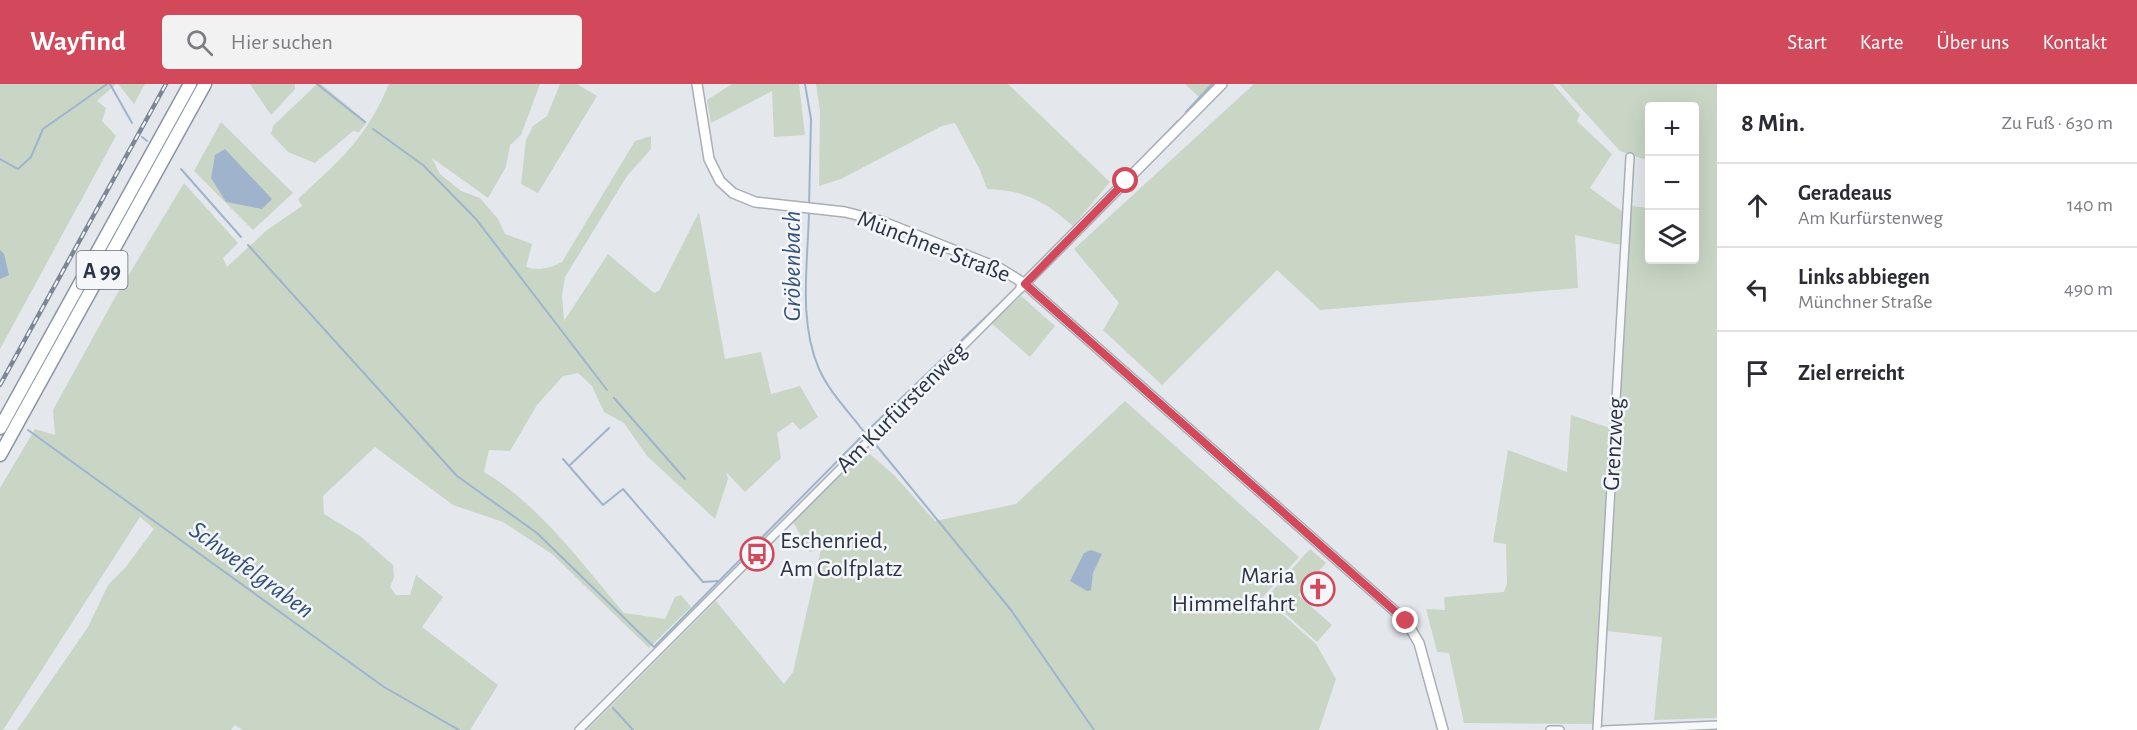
<!DOCTYPE html>
<html lang="de">
<meta charset="utf-8">
<style>
:root{--surface:#fff;--page:#f2f2f3;--text:#2b2b33;--muted:#7c7c81;--line:#e1e1e2;--accent:#d1495b}
body{margin:0;font-family:"Alegreya Sans",sans-serif;background:var(--page);color:var(--text)}
.controls{position:absolute;right:18px;top:18px;display:grid;overflow:hidden;border-radius:6px;box-shadow:0 6px 24px #0002}
.controls button{width:54px;height:54px;display:grid;place-items:center;padding:0;border:0;border-bottom:2px solid var(--line);background:var(--surface);color:var(--text);font:30px sans-serif}
.stop{position:absolute;width:18px;height:18px;margin:-14px;border:4px solid #d1495b;border-radius:50%;background:#fff}
.stop.end{background:#d1495b;border-color:#fff;box-shadow:0 2px 6px #0008}
.list{margin:0;padding:0;list-style:none}
h2{display:flex;justify-content:space-between;align-items:center;height:78px;margin:0;padding:0 24px;font-size:26px}
h2 small{font-size:20px;font-weight:400;color:var(--muted)}
.list li{display:grid;grid-template-columns:39px 1fr auto;gap:18px;align-items:center;box-sizing:border-box;height:84px;padding:0 24px;border-top:2px solid var(--line)}
.list b{display:block;font-size:22px;white-space:nowrap}
.list p{margin:0;font-size:20px;white-space:nowrap;color:var(--muted)}
.list em{font-size:20px;font-style:normal;color:var(--muted)}
.icon{flex:none;width:33px;height:33px;fill:none;stroke:currentColor;stroke-width:2;stroke-linecap:round;stroke-linejoin:round}
.map{position:relative;flex:none;width:1717px;height:646px;overflow:hidden}
header{display:flex;align-items:center;gap:36px;box-sizing:border-box;height:84px;padding:0 30px;background:var(--accent);color:#fff}
header strong{font-size:28px}
nav{display:flex;gap:33px;margin-inline-start:auto;font-size:21px}
.search{width:420px;height:54px;background:var(--page);display:flex;align-items:center;gap:15px;box-sizing:border-box;padding:0 21px;border-radius:6px;color:var(--muted);font-size:22px}
main{display:flex}
aside{flex:1;background:var(--surface)}
.map>svg:first-child{display:block}
.green{fill:#c9d6c5}
.water{fill:#9fb4cc}
.lines{fill:none;stroke-linecap:round;stroke-linejoin:round}
.stream{stroke:#9fb4cc;stroke-width:2}
.street-casing{stroke:#a9aeb7;stroke-width:10}
.secondary-casing{stroke:#a9aeb7;stroke-width:12}
.highway-casing{stroke:#8b94a3;stroke-width:15}
.street{stroke:#f7f8fa;stroke-width:7}
.secondary{stroke:#fff;stroke-width:9}
.highway{stroke:#fff;stroke-width:12}
.rail-casing{stroke:#7d8696;stroke-width:4.5}
.rail{stroke:#f4f6f9;stroke-width:2;stroke-dasharray:7;stroke-linecap:butt}
.route{stroke:#d1495b;stroke-width:8}
.labels{text-anchor:middle;stroke-width:5;stroke-linejoin:round;paint-order:stroke}
.shield{fill:#f4f6f9;stroke:#676e7b;stroke-width:1.5}
.shield-label{font-size:22px;font-weight:bold;fill:#2b3445}
.street-label{font-size:24px;fill:#2b3445;stroke:#f4f6f9}
.poi-label{font-size:24px;fill:#2b3445;stroke:#f4f6f9;text-anchor:start}
.water-label{font-size:26px;font-style:italic;fill:#34527a;stroke:#f4f6f9}
</style>
<header>
<strong>Wayfind</strong>
<div class="search"><svg class="icon" aria-label="search" viewBox="0 0 24 24"><circle cx="10" cy="10" r="6"/><path d="M15 15l6 6"/></svg>Hier suchen</div>
<nav><a>Start</a><a>Karte</a><a>Über uns</a><a>Kontakt</a></nav>
</header>
<main>
<div class="map">
<svg width="1717" height="646" viewBox="0 0 1717 646">
<rect width="100%" height="100%" fill="#e4e7ec"/>
<path class="green" d="M0,0H116L97,17L106,24L102,37L116,52L0,265Z
M118,0H145L134,20Z
M250,0H295V5L271,31Z
M317,0H321L367,38L359,48L353,47L315,79L288,68L271,50L273,42Z
M389,0H540L521,51L510,61L506,83L488,114L432,74L440,90L461,107L480,114L498,135L505,150L532,160L526,183C540,187 550,184 562,178L635,57L651,52V65L627,92L565,193L562,212L564,237L608,170L654,209L659,207L699,128L725,275L761,268L771,310L800,302L818,333L800,346L793,338L777,349L781,374L745,408L726,388L728,395L715,435L647,372L624,339L604,328L592,302L578,289L563,292L537,321L510,367L489,366L484,388C541,422 581,479 624,529L665,535L675,513L681,511L691,523L649,564L552,470L503,438L453,421L375,363L323,412L324,430L360,452L393,481L394,493L390,503L396,511H410L416,491L443,513L422,543L498,601L470,646H243L235,641L231,646H17L88,543L108,501L125,484L154,445L140,433L3,646H0V404L35,345L55,351L53,326L113,217L184,99L238,159L223,174L227,183L267,146L302,122L298,115C341,75 365,56 389,0Z
M560,0H577L597,12L538,109L521,100L526,56L533,42L547,32Z
M732,0H799L805,51L774,53L772,7L711,39L707,16Z
M816,0H1008L1110,98L1073,142C1044,117 1025,106 987,105L980,86L955,39L942,42L841,95L819,102L820,27Z
M1185,0H1217L1202,16Z
M1254,0H1553L1580,31L1577,37L1612,70L1590,104L1623,128L1621,161L1575,151L1578,204L1320,226L1277,186L1162,301L1103,246L1119,219L1074,165Z
M1559,0H1717V634L1654,636L1662,553L1606,547L1630,122L1649,124L1650,176H1694V22H1650L1649,77L1620,67Z
M221,38L293,109L253,146L194,87Z
M1021,212L1055,242L1030,273L991,239Z
M1125,317L1299,473L1263,513L1316,560L1336,595L1319,646H587L716,517L784,600L793,588L821,465L810,468L792,436L864,365L894,391L935,437L1016,420Z
M1571,331L1613,345L1593,640L1464,639L1449,569L1437,568L1426,525L1445,526L1444,513L1504,508L1507,499L1506,460L1493,458L1508,366L1567,388Z
M1310,465L1326,479L1298,511L1332,541L1317,558L1267,513Z"/>
<path class="water" d="M225,65L272,115L262,125L226,118L211,94L215,71Z
M0,166L4,170L9,191L0,195Z
M1091,466L1102,470L1093,489L1091,506L1087,507L1070,497L1084,469Z"/>
<g class="lines">
<path class="stream" d="M110,0L132,39
M317,0L365,38
M805,0L811,35L809,123
M1186,28L1212,0
M373,45L423,81L476,135L607,306
M142,53L147,57
M0,75L18,85L31,73L43,45L107,0
M181,85L241,153
M1130,87L1178,37
M809,128C808,179 798,237 819,285C830,309 849,328 865,349
M248,161L457,392L537,449L654,563L865,349L1016,204
M614,314L685,395
M28,346L384,603L459,646
M872,356L1011,526L1094,646
M563,375L603,421L623,405L703,498L718,497
M570,381L609,344
M613,624L633,646"/>
<g class="street-casing">
<path id="street" d="M579,646L1021,204
M1550,646H1560
M1597,646L1630,73
M1604,646L1717,641"/>
</g>
<g class="secondary-casing">
<path id="secondary" d="M697,0L709,75L720,97L733,109L755,118L845,128L881,137L1001,185L1025,200L1406,537L1419,559L1443,646
M1021,203L1222,0"/>
</g>
<g class="highway-casing">
<path id="highway" d="M0,344L190,0
M0,371L205,0"/>
</g>
<use href="#street" class="street"/>
<use href="#secondary" class="secondary"/>
<use href="#highway" class="highway"/>
<g class="rail-casing">
<path id="rail" d="M0,301L166,0"/>
</g>
<use href="#rail" class="rail"/>
</g>
<g class="lines">
<path class="route" d="M1126,97L1025,200L1406,537"/>
</g>
<defs>
<g id="bus-ring" transform="scale(1.725)"><circle r="9.5" fill="#f4f6f9" stroke="#d1495b" stroke-width="1.5"/><path d="M-5-6H5V4H4V6H2V4H-2V6H-4V4H-5ZM-3.5-4V0h7V-4ZM-3.5 1.2v1.5H-2V1.2ZM2 1.2v1.5H3.5V1.2Z" fill="#d1495b"/></g>
<g id="church-ring" transform="scale(1.725)"><circle r="9.5" fill="#f4f6f9" stroke="#d1495b" stroke-width="1.5"/><path d="M-1.2-6h2.4v3.5h3.3v2.4h-3.3V6h-2.4V-.1h-3.3v-2.4h3.3Z" fill="#d1495b"/></g>
</defs>
<g fill-rule="evenodd">
<use href="#bus-ring" x="757" y="470"/>
<use href="#church-ring" x="1318" y="505"/>
</g>
<g class="labels">
<rect class="shield" x="76.5" y="167" width="51" height="38" rx="4.5"/>
<g class="shield-label">
<text x="102" y="194">A 99</text>
</g>
<g class="street-label">
<text transform="translate(934 162) rotate(21)" y="8">Münchner Straße</text>
<text transform="translate(901 323) rotate(-45)" y="8">Am Kurfürstenweg</text>
<text transform="translate(1613 360) rotate(-87)" y="8">Grenzweg</text>
</g>
<g class="poi-label">
<text x="780" y="464">Eschenried,<tspan x="780" dy="28">Am Golfplatz</tspan></text>
<text x="1295" y="499" text-anchor="end">Maria<tspan x="1295" dy="28">Himmelfahrt</tspan></text>
</g>
<g class="water-label">
<text transform="translate(791 182) rotate(-90)" y="9">Gröbenbach</text>
<text transform="translate(252 485) rotate(36)" y="9">Schwefelgraben</text>
</g>
</g>
</svg>
<div class="controls">
<button>+</button>
<button>−</button>
<button><svg class="icon" aria-label="layers" viewBox="0 0 24 24"><path d="M12 4l9 5-9 5-9-5zM3 14l9 5 9-5"/></svg></button>
</div>
<div class="stop" style="left:1126px;top:97px"></div>
<div class="stop end" style="left:1406px;top:537px"></div>
</div>
<aside>
<h2>8 Min.<small>Zu Fuß · 630 m</small></h2>
<ul class="list">
<li><svg class="icon" aria-label="ahead" viewBox="0 0 24 24"><path d="M12 20V5M6 11l6-6 6 6"/></svg><div><b>Geradeaus</b><p>Am Kurfürstenweg</p></div><em>140 m</em></li>
<li><svg class="icon" aria-label="left" viewBox="0 0 24 24"><path d="M17 20v-9H6M10 6l-5 5 5 5"/></svg><div><b>Links abbiegen</b><p>Münchner Straße</p></div><em>490 m</em></li>
<li><svg class="icon" aria-label="arrive" viewBox="0 0 24 24"><path d="M6 21V4h12l-3 4 3 4H6"/></svg><div><b>Ziel erreicht</b></div></li>
</ul>
</aside>
</main>
